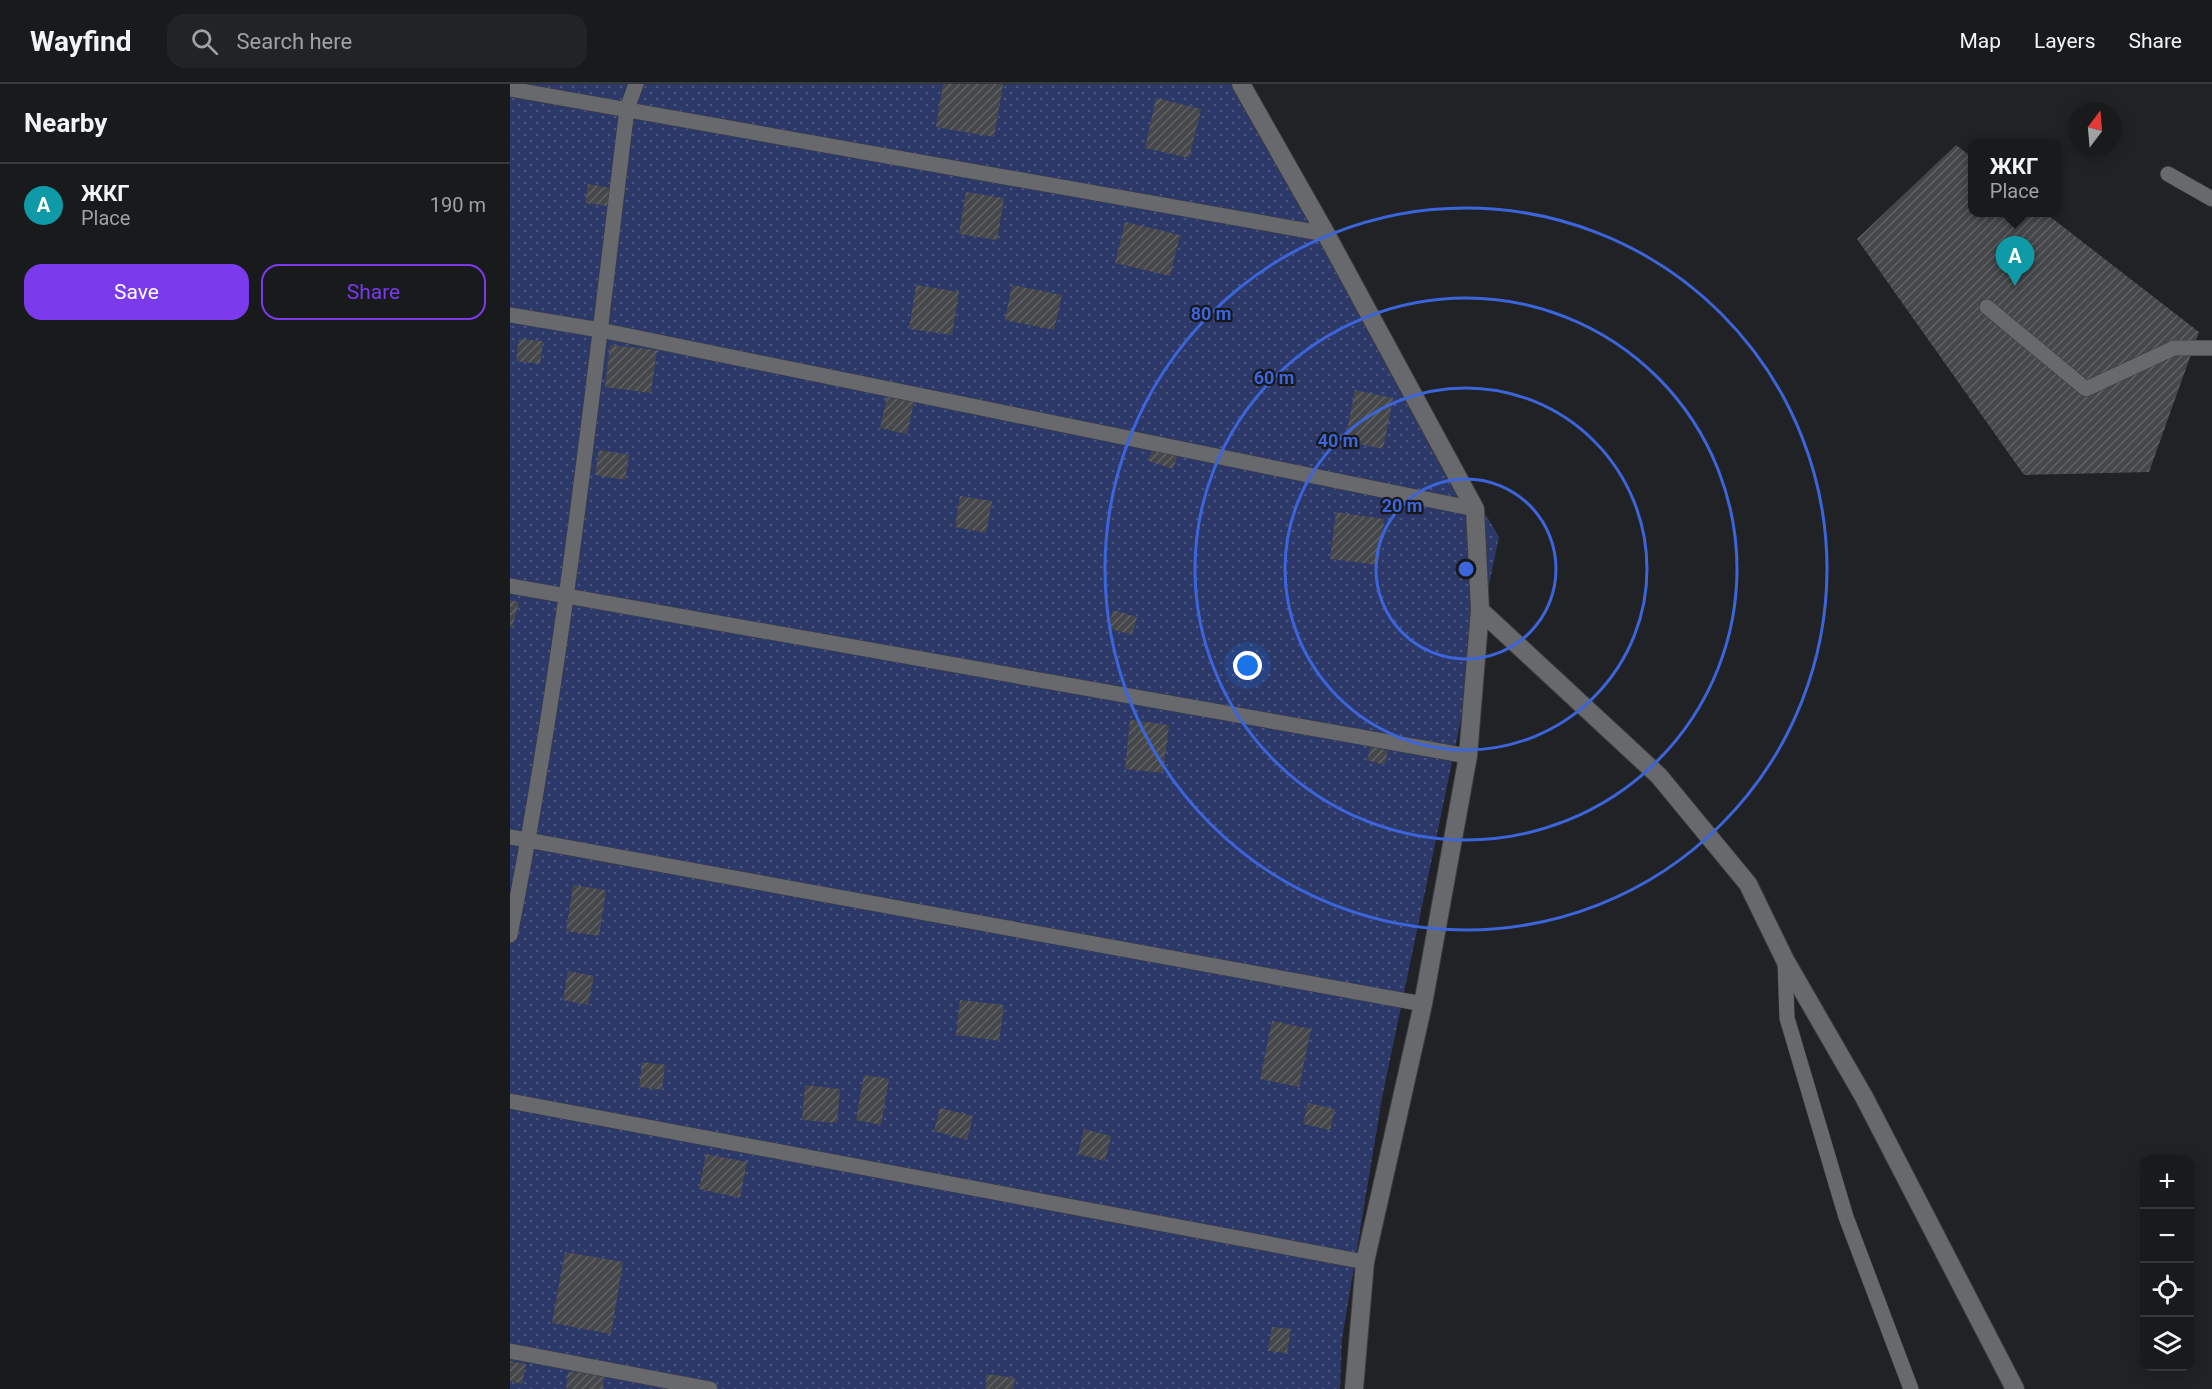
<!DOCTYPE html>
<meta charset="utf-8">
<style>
:root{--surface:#191a1c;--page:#222325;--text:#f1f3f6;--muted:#9fa1a3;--line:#37383b;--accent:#7c3aed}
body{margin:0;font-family:Roboto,sans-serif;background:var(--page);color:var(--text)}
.controls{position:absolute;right:18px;bottom:18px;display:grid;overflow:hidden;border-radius:12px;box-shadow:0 3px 15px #0003}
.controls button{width:54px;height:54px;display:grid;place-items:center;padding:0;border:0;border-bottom:2px solid var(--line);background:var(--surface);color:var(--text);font:30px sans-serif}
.compass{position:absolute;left:1558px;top:18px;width:54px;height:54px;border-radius:50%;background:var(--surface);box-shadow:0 3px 15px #0003;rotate:16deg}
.you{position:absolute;left:738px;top:582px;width:21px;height:21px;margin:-15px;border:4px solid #fff;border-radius:50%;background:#1a73e8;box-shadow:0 0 0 9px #1a73e833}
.badge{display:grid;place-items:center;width:39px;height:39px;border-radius:50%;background:var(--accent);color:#fff;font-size:20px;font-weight:700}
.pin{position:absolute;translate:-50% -50px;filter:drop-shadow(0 2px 3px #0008)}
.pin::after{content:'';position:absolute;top:32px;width:21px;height:18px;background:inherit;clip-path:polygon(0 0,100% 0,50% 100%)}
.popup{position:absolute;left:1458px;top:55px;width:93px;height:78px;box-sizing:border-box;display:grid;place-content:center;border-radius:12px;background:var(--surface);filter:drop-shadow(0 2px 4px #0005);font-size:20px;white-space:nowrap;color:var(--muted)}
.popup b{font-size:22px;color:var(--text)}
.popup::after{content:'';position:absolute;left:50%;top:100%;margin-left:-12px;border:12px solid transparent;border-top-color:var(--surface)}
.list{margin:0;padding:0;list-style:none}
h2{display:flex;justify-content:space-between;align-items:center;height:78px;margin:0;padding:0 24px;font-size:26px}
h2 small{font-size:20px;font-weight:400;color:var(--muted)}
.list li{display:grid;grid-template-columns:39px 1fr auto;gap:18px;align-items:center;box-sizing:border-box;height:84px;padding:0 24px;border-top:2px solid var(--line)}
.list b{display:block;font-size:22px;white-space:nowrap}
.list p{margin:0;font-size:20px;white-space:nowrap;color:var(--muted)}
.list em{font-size:20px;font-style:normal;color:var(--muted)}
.actions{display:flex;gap:12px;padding:18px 24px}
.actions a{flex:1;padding:14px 0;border:2px solid var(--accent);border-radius:18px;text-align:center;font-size:21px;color:var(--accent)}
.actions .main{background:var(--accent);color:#fff}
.icon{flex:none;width:33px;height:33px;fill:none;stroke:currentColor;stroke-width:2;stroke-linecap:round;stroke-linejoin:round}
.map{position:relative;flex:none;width:1702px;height:1305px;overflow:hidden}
header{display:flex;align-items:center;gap:36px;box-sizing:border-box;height:84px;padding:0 30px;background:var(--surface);border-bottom:2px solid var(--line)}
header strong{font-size:28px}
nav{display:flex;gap:33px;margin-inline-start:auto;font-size:21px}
.search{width:420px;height:54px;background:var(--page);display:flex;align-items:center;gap:15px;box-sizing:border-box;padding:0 21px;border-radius:18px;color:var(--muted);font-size:22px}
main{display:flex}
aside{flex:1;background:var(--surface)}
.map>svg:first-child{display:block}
.garden{fill:url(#garden-dots)}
.building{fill:url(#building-hatch)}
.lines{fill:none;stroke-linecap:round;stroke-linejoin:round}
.lane-casing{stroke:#3b3c3f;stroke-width:16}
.street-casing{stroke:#3b3c3f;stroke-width:20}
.lane{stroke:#68696d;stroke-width:15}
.street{stroke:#68696d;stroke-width:18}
.ring{fill:none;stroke:#3c65db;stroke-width:3}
.centre{fill:#3c65db;stroke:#17181b;stroke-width:3}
.ring-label{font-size:18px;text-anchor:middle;font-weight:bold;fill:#3c65db;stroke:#17181b;stroke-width:4.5;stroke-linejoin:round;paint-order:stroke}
</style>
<header>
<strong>Wayfind</strong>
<div class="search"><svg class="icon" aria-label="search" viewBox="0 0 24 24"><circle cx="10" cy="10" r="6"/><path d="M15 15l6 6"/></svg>Search here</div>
<nav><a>Map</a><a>Layers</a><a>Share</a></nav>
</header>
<main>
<aside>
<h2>Nearby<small></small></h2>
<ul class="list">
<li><span class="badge" style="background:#0f9aa8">A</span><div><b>ЖКГ</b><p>Place</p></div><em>190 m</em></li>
</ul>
<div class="actions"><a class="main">Save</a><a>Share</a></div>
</aside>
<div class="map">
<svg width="1702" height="1305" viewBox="0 0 1702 1305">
<defs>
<pattern id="garden-dots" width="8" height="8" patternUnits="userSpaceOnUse" patternTransform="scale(1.5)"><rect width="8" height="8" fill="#2c3868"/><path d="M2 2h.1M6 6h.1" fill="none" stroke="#4b557e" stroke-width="1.8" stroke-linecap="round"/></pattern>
<pattern id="building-hatch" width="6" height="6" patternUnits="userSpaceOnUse" patternTransform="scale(1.5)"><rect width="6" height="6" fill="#46474a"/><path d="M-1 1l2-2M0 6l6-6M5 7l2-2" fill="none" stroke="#616264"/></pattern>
</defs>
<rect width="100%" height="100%" fill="#212225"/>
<path class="garden" d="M0,0H722L989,453L872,1014L832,1255L830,1305H0Z"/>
<path class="building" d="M433,0H493L484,53L426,43Z
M646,14L691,25L679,74L635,64Z
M1446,61L1463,74V128H1534L1689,248L1639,388L1514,391L1347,155Z
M78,100L101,104L98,122L75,119Z
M456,108L494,114L487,156L449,150Z
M615,138L670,151L660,192L605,179Z
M406,201L449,208L442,251L399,245Z
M502,201L552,211L544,246L495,236Z
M9,255L33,257L30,280L6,277Z
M100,261L147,266L141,309L95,303Z
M845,306L883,314L873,365L835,357Z
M377,312L404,318L397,350L370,344Z
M644,362L668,370L663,385L638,377Z
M89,366L119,371L115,396L85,391Z
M450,412L482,417L476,449L445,443Z
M826,428L874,435L868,481L820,475Z
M0,516L9,518L2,544L0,543Z
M603,526L627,533L622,551L598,544Z
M620,636L659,641L653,689L615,685Z
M861,662L878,667L874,681L857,676Z
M63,801L96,806L89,852L56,847Z
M58,887L84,892L78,921L53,916Z
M450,916L494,921L489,957L446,951Z
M762,937L801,945L789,1003L750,995Z
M132,978L155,981L152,1006L129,1003Z
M354,991L379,995L371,1041L346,1036Z
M295,1001L330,1005L327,1039L292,1036Z
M798,1019L825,1025L820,1046L793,1040Z
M430,1024L463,1032L457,1056L424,1047Z
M574,1045L601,1052L595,1077L568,1070Z
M196,1070L237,1078L230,1114L189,1105Z
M55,1168L113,1178L101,1250L42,1239Z
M762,1243L781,1245L777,1269L758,1267Z
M0,1277L16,1280L12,1300L0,1297Z
M58,1288L94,1290L93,1305H56Z
M477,1290L505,1294L503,1305H475Z"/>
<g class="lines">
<g class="lane-casing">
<path id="lane" d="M0,5L816,150
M1658,90L1702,115
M1477,223L1576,305L1664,264H1702
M0,231L90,246L965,425
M0,502L958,672
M0,753L913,920
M0,851C54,579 83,301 117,25L126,0
M1275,876L1277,934L1336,1133L1401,1305
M0,1017L855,1178
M0,1267L200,1305"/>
</g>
<g class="street-casing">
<path id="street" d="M731,0L816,150L965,425L970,526L958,672L913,920L855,1178L844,1305
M970,526L1149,692L1238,800L1275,876L1354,1013L1505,1305"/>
</g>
<use href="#lane" class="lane"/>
<use href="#street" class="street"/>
</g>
<g class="ring">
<circle cx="956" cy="485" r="90"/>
<circle cx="956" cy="485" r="181"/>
<circle cx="956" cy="485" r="271"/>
<circle cx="956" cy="485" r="361"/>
</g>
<circle cx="956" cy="485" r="9" class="centre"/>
<g class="ring-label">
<text x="701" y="236">80 m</text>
<text x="764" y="300">60 m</text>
<text x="828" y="363">40 m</text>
<text x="892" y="428">20 m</text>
</g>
</svg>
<div class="controls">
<button>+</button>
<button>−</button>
<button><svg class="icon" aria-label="locate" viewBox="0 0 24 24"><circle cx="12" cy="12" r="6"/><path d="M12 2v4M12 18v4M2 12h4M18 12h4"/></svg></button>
<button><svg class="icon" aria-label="layers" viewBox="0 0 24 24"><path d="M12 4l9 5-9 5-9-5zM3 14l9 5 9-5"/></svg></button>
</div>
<svg class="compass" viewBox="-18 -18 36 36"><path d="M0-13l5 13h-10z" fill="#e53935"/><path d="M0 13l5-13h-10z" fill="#9fa1a3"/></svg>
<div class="you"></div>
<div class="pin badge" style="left:1505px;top:202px;background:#0f9aa8">A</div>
<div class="popup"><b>ЖКГ</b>Place</div>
</div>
</main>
